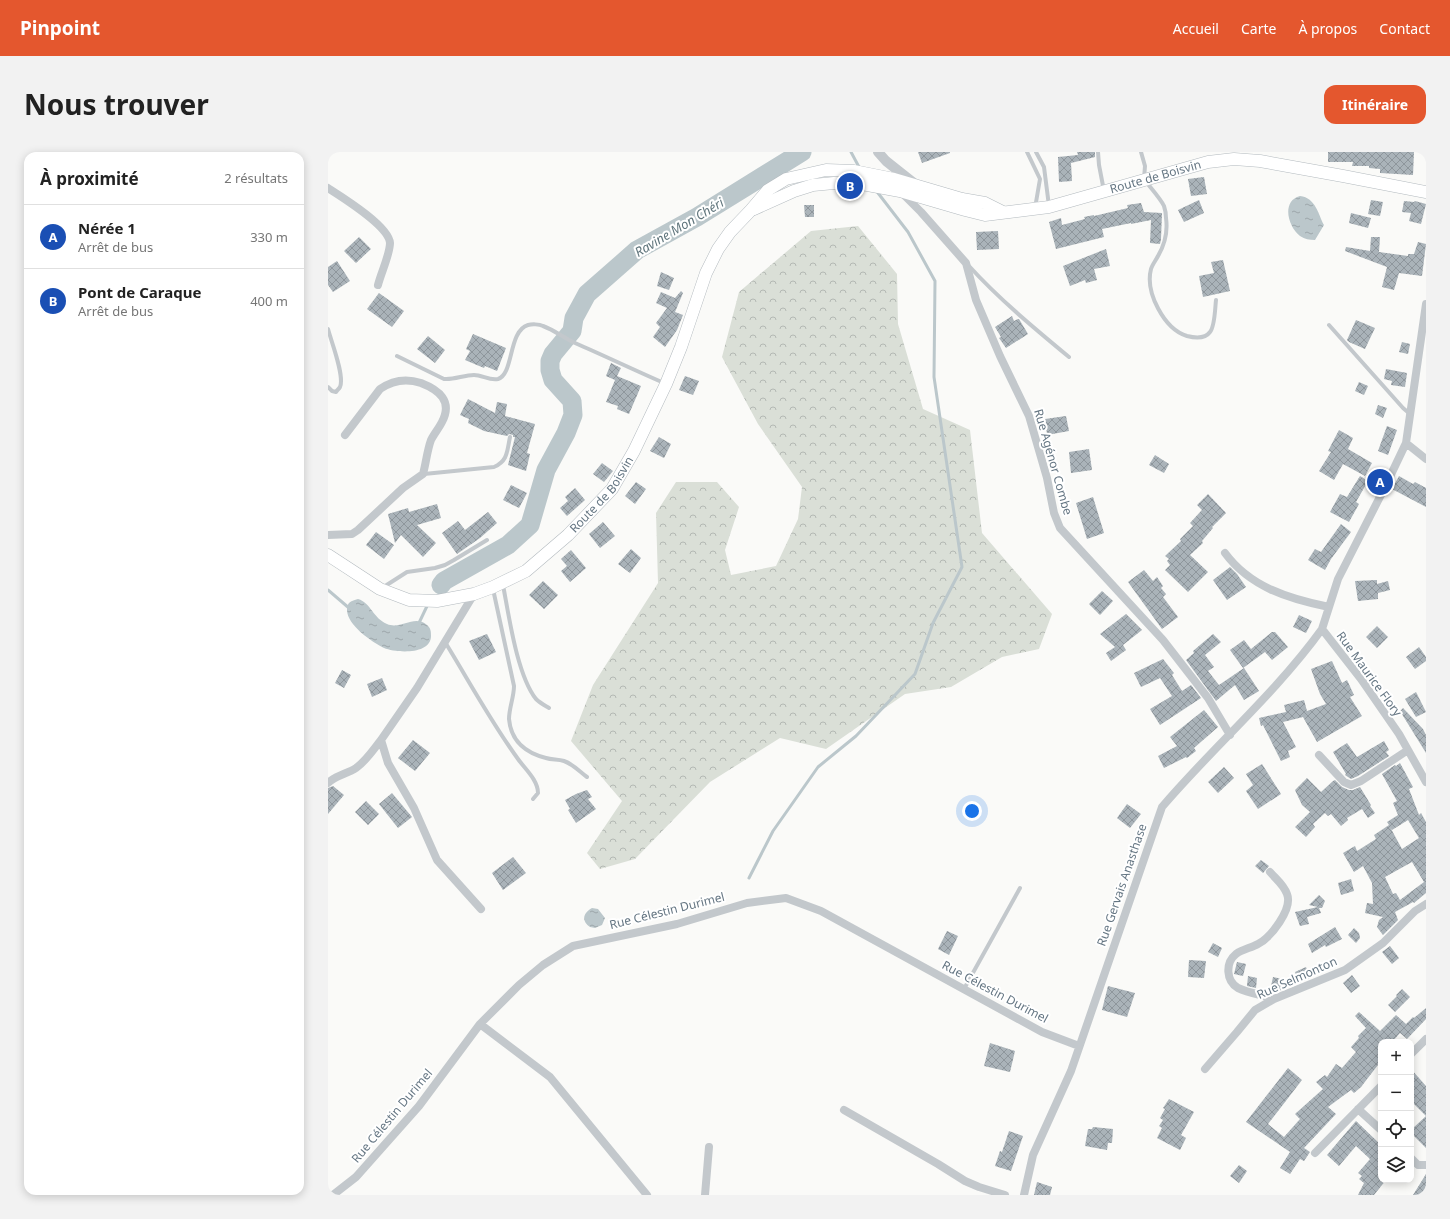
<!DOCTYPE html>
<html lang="fr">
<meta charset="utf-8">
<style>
:root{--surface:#fff;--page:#f2f2f2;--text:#222;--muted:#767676;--line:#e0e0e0;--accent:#e4572e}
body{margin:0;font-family:"Noto Sans",sans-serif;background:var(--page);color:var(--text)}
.controls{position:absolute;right:12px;bottom:12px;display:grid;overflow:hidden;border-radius:8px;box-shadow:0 2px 10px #0003}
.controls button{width:36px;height:36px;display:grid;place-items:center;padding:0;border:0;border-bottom:1px solid var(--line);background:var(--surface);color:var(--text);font:20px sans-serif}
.you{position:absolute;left:644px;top:659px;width:14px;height:14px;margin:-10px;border:3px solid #fff;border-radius:50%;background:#1a73e8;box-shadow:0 0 0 6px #1a73e833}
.badge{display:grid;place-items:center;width:26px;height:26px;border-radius:50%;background:var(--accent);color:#fff;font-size:13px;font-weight:700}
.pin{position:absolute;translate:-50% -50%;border:2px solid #fff;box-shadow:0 1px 4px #0006}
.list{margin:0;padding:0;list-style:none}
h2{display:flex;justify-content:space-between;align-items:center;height:52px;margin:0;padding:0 16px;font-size:17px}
h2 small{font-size:13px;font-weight:400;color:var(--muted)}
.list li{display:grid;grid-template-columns:26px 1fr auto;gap:12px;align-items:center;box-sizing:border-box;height:64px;padding:0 16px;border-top:1px solid var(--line)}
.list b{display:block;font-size:15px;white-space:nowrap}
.list p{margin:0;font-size:13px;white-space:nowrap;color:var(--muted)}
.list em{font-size:13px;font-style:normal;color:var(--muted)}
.icon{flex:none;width:22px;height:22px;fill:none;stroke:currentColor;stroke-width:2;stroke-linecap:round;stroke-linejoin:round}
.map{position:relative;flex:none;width:1098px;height:1043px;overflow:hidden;border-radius:12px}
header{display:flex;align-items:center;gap:24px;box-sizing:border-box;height:56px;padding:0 20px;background:var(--accent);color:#fff}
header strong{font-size:19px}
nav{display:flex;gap:22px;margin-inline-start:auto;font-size:14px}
.intro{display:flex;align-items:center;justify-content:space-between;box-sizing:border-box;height:96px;padding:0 24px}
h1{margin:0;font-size:28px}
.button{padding:10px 18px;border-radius:12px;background:var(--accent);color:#fff;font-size:14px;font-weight:700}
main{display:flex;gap:24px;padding:0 24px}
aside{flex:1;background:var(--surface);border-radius:12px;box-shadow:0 2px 10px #0003}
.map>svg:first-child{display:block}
.forest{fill:url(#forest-crowns)}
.water{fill:url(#water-ripples)}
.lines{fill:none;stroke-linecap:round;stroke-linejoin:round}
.stream{stroke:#bbc7cb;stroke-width:3}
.river{stroke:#bbc7cb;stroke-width:19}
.building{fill:url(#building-cross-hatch);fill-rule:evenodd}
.secondary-casing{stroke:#b3babf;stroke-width:13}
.service{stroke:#c3c8cc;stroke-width:4}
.minor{stroke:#c3c8cc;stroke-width:8}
.tertiary{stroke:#c3c8cc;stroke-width:10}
.secondary{stroke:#fff;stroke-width:12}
.labels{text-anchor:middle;stroke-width:4;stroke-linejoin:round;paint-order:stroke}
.street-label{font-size:12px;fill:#657683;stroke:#fff}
.water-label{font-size:13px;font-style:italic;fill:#60757c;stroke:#fff}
</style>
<header>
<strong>Pinpoint</strong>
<nav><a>Accueil</a><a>Carte</a><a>À propos</a><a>Contact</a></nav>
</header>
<div class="intro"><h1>Nous trouver</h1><a class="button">Itinéraire</a></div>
<main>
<aside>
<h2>À proximité<small>2 résultats</small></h2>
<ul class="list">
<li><span class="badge" style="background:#1a4fb4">A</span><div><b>Nérée 1</b><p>Arrêt de bus</p></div><em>330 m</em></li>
<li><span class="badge" style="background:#1a4fb4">B</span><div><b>Pont de Caraque</b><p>Arrêt de bus</p></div><em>400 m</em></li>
</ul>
</aside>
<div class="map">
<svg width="1098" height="1043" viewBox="0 0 1098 1043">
<defs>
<pattern id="forest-crowns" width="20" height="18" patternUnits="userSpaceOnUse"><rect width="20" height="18" fill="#dadfd7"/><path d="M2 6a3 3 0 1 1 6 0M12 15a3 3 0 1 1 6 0" fill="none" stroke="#b4b9b4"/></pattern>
<pattern id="water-ripples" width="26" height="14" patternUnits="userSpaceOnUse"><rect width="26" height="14" fill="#bbc7cb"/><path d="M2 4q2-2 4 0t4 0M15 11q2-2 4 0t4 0" fill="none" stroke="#9ca6aa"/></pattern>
<pattern id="building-cross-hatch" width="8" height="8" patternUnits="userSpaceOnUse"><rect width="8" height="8" fill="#aab3b9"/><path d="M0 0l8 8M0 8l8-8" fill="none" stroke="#8e969c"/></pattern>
</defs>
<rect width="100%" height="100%" fill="#fafaf8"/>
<path class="forest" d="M530,74L569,122L570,172L595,257L642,278L654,381L724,462L711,497L674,505L623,535L577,542L498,597L452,586L382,630L307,707L272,717L259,701L294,649L243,589L265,533L330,431L328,361L348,330H389L411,355L397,398L403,423L448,414L470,367L474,335L430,272L394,205L411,140L483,79Z"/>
<path class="water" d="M972,44C988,46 990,62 996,73L987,88C981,88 977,87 972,84C960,75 953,49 972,44Z
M30,447C43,451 45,466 59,472C73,478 86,462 99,473C103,476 103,480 103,484C103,503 68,501 56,496C44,490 19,473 19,458C19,450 23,449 30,447Z
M264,756L270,757L277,766L274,773L267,776L262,775C253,769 255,761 264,756Z"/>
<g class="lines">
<path class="stream" d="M523,0L531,15
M0,438L21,456
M90,473L100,452
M421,726L445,679L490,615L528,584L587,522L605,471L634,415L606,225L607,129L580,80L550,41"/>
<path class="river" d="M113,433L116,429L180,393L202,373L218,318L238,281L245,263L244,249L225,228L222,218V209L225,202L244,179L246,166L259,142L309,98L369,65L474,0"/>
</g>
<path class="building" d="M590,0H622V1L594,11Z
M749,0H767V5L743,11L744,29L731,30L730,5L750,3Z
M1000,0H1086L1085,23L1052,21V17L1041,16V14H1024L1025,10H1000Z
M876,25L879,42L863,44L860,27Z
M871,48L876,61L856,70L850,58Z
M1043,48L1055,50L1052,64L1040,62Z
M1076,49L1086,50L1087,49L1098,52L1093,72L1081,69L1083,61L1074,60Z
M813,51L816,60L834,61L833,87L832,92L822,91L823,68L803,72V71L774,77L776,85L728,97L721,70L733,66L734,73L757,67L756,65L766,63V64L800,56L799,53Z
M476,53H486V65H477Z
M1023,61L1043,66L1040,76L1021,71Z
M670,79L671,97L649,98L648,80Z
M31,85L43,97L28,111L16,99Z
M1043,85H1052L1051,100L1080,104V102H1086L1090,90L1098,92L1094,124L1071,121L1066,138L1054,135L1059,115L1017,99L1018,95L1042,99Z
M778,97L782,114L766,117L769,128L758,131L757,128L742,134L735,114Z
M895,108L902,139L875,145L871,124L886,121L883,110Z
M9,109L22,129L5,140L0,133V115Z
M333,120L346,126L341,138L329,134Z
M353,139L355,141L347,160L355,163L349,178L337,195L325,185L332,175L328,171L339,156L328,151L333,140L347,146Z
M51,141L76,159L64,175L39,157Z
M684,164L686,169L690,167H691L700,182L678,196L671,186L673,185L667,175Z
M1028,168L1047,176L1037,197L1021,190L1019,188Z
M145,182L178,196L169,219L157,214L156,216L137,208L142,199L138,197Z
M100,184L117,198L107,211L89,197Z
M1074,190L1082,192L1080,202L1071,200Z
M283,211L293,216L289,224L313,234L301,262L289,257L290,254L278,250L287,228L278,224Z
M1058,217L1079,221L1077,235L1063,233L1064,229L1056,227Z
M357,224L371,229L365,243L351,238Z
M1031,230L1040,234L1036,243L1027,239Z
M140,247L167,261L169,250L179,252L177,264L207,272L199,301L202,302L198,319L180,313L187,285H185V283L181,282L179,284L156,279L140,271L141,267L132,263Z
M1050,253L1059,256L1055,266L1047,262Z
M738,264L741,279L719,283L717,267Z
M1059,274L1069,278L1060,303L1050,299Z
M1011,278L1025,286L1020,297L1044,311L1037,324L1015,312L1006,328L991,319L1003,300L1000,299Z
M331,285L343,292L336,306L322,299Z
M761,297L764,318L743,321L741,300Z
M827,303L841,312L836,321L821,313Z
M274,311L285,319L276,330L265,322Z
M1032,324L1040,329L1028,350L1031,352L1021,370L1002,360L1012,342L1019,345Z
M1071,324L1085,332L1087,330L1098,336V355L1064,337Z
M308,330L318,337L307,352L297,344Z
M183,333L199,341L191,356L175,348Z
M247,336L257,348L239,364L232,356L240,349L237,345Z
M880,342L898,361L884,375L885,376L874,389L875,391L862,403L880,420L860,440L837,418L842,413L839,409L841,407L837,404L853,389L852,387L865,374L862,371L874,358L869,353Z
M765,345L776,381L759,387L748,351Z
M109,352L113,366L89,373L108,391L95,405L73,383L67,391L60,362L80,356L81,360Z
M160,360L169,371L152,386L129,402L114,381L130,369L137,378Z
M275,370L287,384L272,396L261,382Z
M1013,372L1023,380L1003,407L997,418L980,408L987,397L993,400Z
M48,380L66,393L56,407L38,393Z
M303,397L313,406L302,421L290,412Z
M243,398L258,416L242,430L233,419L239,414L233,407Z
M902,415L909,422L918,435L899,448L885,428Z
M816,418L825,429L829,425L835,434L833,436L838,442L835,445L850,465L834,477L800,430Z
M1049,428V432L1060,429L1062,438L1050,441V447L1030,449L1027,429Z
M215,429L230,443L216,457L201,443Z
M774,439L785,449L772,463L761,452Z
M798,462L814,478L795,493L798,498L783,509L778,501L787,495L772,482Z
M971,463L984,469L978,481L965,475Z
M1049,474L1060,485L1049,496L1038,485Z
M944,480H947L960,495L944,508L937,500L915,516L902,498L916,488L923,497Z
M159,482L168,500L151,508L141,489Z
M885,482L893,490L877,503L886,515L880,519L891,533L916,516L931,539L916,548L907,533L888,549L858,508L866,501L865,499Z
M1091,495L1098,505V509L1087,517L1078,505Z
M835,507L846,521L844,523L854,539L863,533L873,546L832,573L822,557L844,544L832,526L813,535L806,521Z
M1004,509L1014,531L1019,528L1026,543L1022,545L1034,564L989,590L975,565L955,570L968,595L960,599L962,605L953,609L935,573L933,574L931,566L958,560L956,553L976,548L979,559L998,552L992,542L983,517Z
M14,518L23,523L16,536L7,531Z
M54,526L59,538L44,545L39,532Z
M1088,540L1098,560L1088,565L1077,547Z
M1075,556L1095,577L1098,583V601L1072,559Z
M876,558L890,575L866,596L868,599L859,606L858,605L836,616L830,604L849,594L842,585Z
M85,588L102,601L87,619L70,606Z
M1056,589L1061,598L1058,600L1061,604L1030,624L1023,627L1017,623L1018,622L1005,600L1019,591L1029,605Z
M1072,611L1085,635L1081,637L1091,663L1093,661L1098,670V741L1086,751L1085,750L1067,760L1070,768L1055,783L1049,775L1051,768L1055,765L1037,761L1039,751L1045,752L1044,731L1035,714L1026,720L1015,701L1027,694L1029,699L1048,687L1046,683L1061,673L1059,670L1070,663L1065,651L1069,649L1054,622L1067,613L1068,614ZM1080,668L1091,686L1074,697L1062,675L1064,678ZM1084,710L1096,730L1072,748L1068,741L1065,742L1057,725Z
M934,612L953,642L930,657L918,639L925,633L918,622Z
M896,615L906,626L890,641L880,630Z
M979,626L993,640L1005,629L1007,628L1014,635L1021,638H1025L1032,635L1043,653L1042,654L1047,661L1040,666L1034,657L1019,666L1020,668L1013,674L1003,662L1000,664L997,661L985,672L987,675L978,685L967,675L982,660L974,653L967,638Z
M5,634L16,643L0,662V636Z
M259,638L264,645L260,647L268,657L248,671L240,658L242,657L237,648L248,642Z
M64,641L84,665L70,676L51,652Z
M38,649L51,662L40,673L27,660Z
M799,652L813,662L802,676L789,666Z
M185,705L198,721L175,738L164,721Z
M933,708L941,714L935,721L927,714Z
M1023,727L1026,739L1013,743L1010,731Z
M991,743L997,749L994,756H991L993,761L979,765L981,772L972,774L967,760L990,755L981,753Z
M1007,775L1014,787L998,795L997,793L984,801L980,792Z
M1026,776L1031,781L1032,786L1028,791L1020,783Z
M619,779L630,784L621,803L610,797Z
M885,791L894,796L890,805L880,800Z
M1062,794L1071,806L1064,812L1054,800Z
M861,808L878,809L876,826L860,825Z
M909,810L918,812L915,824L906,822Z
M978,815L982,826L971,831L967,820Z
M1024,823L1032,834L1023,841L1015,831Z
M920,824L929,826L928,836L919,834Z
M945,825L954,827L953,838L949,840L942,839Z
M780,834L807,841L799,865L774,858Z
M1074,837L1082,845L1067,860L1060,853L1069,844L1068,843Z
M1098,856V867L1079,887L1072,881L1064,890H1053V909L1033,935L1026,941L1023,938L1000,955L1008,962L976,996L982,1000L976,1009L972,1007L962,1022L952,1016L962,1000L918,970L960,916L974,928L940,972L956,985L972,967L967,962L995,937L988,930L997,923L999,925L1008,912L1014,916L1028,900L1023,895L1031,886L1030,884L1038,876L1027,864L1031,860L1052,879L1068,863L1078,872L1085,865L1086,866Z
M662,891L687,899L682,920L656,914Z
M1083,917L1098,934V996L1083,981V978L1098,964L1083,949Z
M841,947L866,960L853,983L858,986L852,998L829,986L834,976L831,974L835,968L832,966L837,957L835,956Z
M1028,969L1053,993V1028H1058L1046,1043H1030L1036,1031L1031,1027L1034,1024L1030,1021L1042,1007L1028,994L1011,1014L999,1003Z
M765,975L785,977L784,991H780L779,998L757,994L760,977H764Z
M681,979L695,984L683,1019L667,1014L672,999L674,1000Z
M911,1013L919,1019L911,1031L902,1024Z
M1098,1022V1043H1085Z
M709,1030L724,1035L722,1043H706Z"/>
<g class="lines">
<g class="secondary-casing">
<g id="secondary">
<path id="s1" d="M426,57L466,39L485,33L506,31L534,32L572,39L637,58L657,63L721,55L880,10L906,7L932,9L1015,24L1098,40"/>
<path id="s2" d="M0,403L52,437L81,448L109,449L146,442L165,435L198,419L240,383L284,337L306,299L338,232L353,195L378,121L390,97L402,80L423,58L440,38L458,27L498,18L526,19L566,27L634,47L657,51L675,60"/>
</g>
</g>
<path class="service" d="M699,0L712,27L707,56
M708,0L716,15L721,54
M770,0L771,13L776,39
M813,0L817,14L816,27C821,34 833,47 836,54C837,57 838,62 838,66C840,80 837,92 830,104C828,108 824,113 823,117C817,140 836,177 859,184C867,186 877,187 882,180C887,174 887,156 888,148
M641,114C671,147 706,176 741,205
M1001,173L1075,256L1082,262
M0,177C3,189 17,224 12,235C11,237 9,238 8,240L4,239L0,235
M69,204L116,227C126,228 136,223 146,223C154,223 162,229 170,227C186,222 180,179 200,173C204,172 211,172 215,174C226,178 236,186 247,191C277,204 306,218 336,231
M96,322L166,315C180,309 179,299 182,285
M175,433C181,464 189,523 208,547C212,551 216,553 221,556
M54,436L79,420L107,416L117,413L126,408L159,388
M165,437L186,534C186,545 181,556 181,567C183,589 198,601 218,606C224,608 230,607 236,609C245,612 252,620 259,625
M117,490C141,529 163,570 190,607C197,617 210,628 210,641L205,647
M636,837L692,736"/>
<path class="minor" d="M0,36C14,45 61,74 62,91C62,102 53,121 50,133
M573,40L593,60L638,111L648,148L672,204L701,264L719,326L726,361L732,376L835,488L880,546L902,583
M1098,152L1078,291L1058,333L1010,427L994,477L1033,527L1071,582L1098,630
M1078,291L1098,307
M0,383L24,382L30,378L75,336L95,322C98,311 99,299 103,288C106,282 111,276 114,270C125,249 111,238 93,231C78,226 65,228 52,237L17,283
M897,401C922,435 961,447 1001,455
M146,442L89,536L53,588L60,611L86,656L109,708L153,757
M991,603L1016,630L1023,633L1033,629L1080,598
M0,631C8,623 19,622 28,616C38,609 45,598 53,588
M942,720C948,727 956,733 959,742C965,757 943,785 930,792C923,796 915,797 908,802C897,811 898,829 910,836C921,841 934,843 946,847
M152,872L222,925L319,1043
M1083,902L1098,887
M877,917L909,880L927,858L946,847L1017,818L1055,791L1087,759L1098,752
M1030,957L1053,978
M516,958L610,1012L637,1029L651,1035L677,1043
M987,1001L1053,934
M1083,1006L1090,1013H1098
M5,1043L28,1025L91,954L152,872L191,833L215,813L245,794L349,772L419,751L458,746L493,759L714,880L751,894
M377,1043L381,995
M696,1043L705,1003L743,919L834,655C886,594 947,542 994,477"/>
<path class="tertiary" d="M550,0L558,9L587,32"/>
<use href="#secondary" class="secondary"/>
</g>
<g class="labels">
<g class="street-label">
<text dy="4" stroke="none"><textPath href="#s1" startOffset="415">Route de Boisvin</textPath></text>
<text transform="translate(725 310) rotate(74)" y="4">Rue Agénor Combe</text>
<text dy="4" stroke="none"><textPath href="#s2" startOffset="324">Route de Boisvin</textPath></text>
<text transform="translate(1041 522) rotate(54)" y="4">Rue Maurice Flory</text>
<text transform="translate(794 733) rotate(-71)" y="4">Rue Gervais Anasthase</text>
<text transform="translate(339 759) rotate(-14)" y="4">Rue Célestin Durimel</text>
<text transform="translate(969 826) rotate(-24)" y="4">Rue Selmonton</text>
<text transform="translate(667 840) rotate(28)" y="4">Rue Célestin Durimel</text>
<text transform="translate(64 964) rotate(-50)" y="4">Rue Célestin Durimel</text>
</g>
<g class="water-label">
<text transform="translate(351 75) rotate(-31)" y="5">Ravine Mon Chéri</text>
</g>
</g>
</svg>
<div class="controls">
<button>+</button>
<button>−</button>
<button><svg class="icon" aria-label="locate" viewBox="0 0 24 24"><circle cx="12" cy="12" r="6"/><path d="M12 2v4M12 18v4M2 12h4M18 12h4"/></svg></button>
<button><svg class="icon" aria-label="layers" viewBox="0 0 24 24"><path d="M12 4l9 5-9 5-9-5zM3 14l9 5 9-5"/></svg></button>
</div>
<div class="you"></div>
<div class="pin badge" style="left:1052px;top:330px;background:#1a4fb4">A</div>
<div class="pin badge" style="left:522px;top:34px;background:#1a4fb4">B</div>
</div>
</main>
